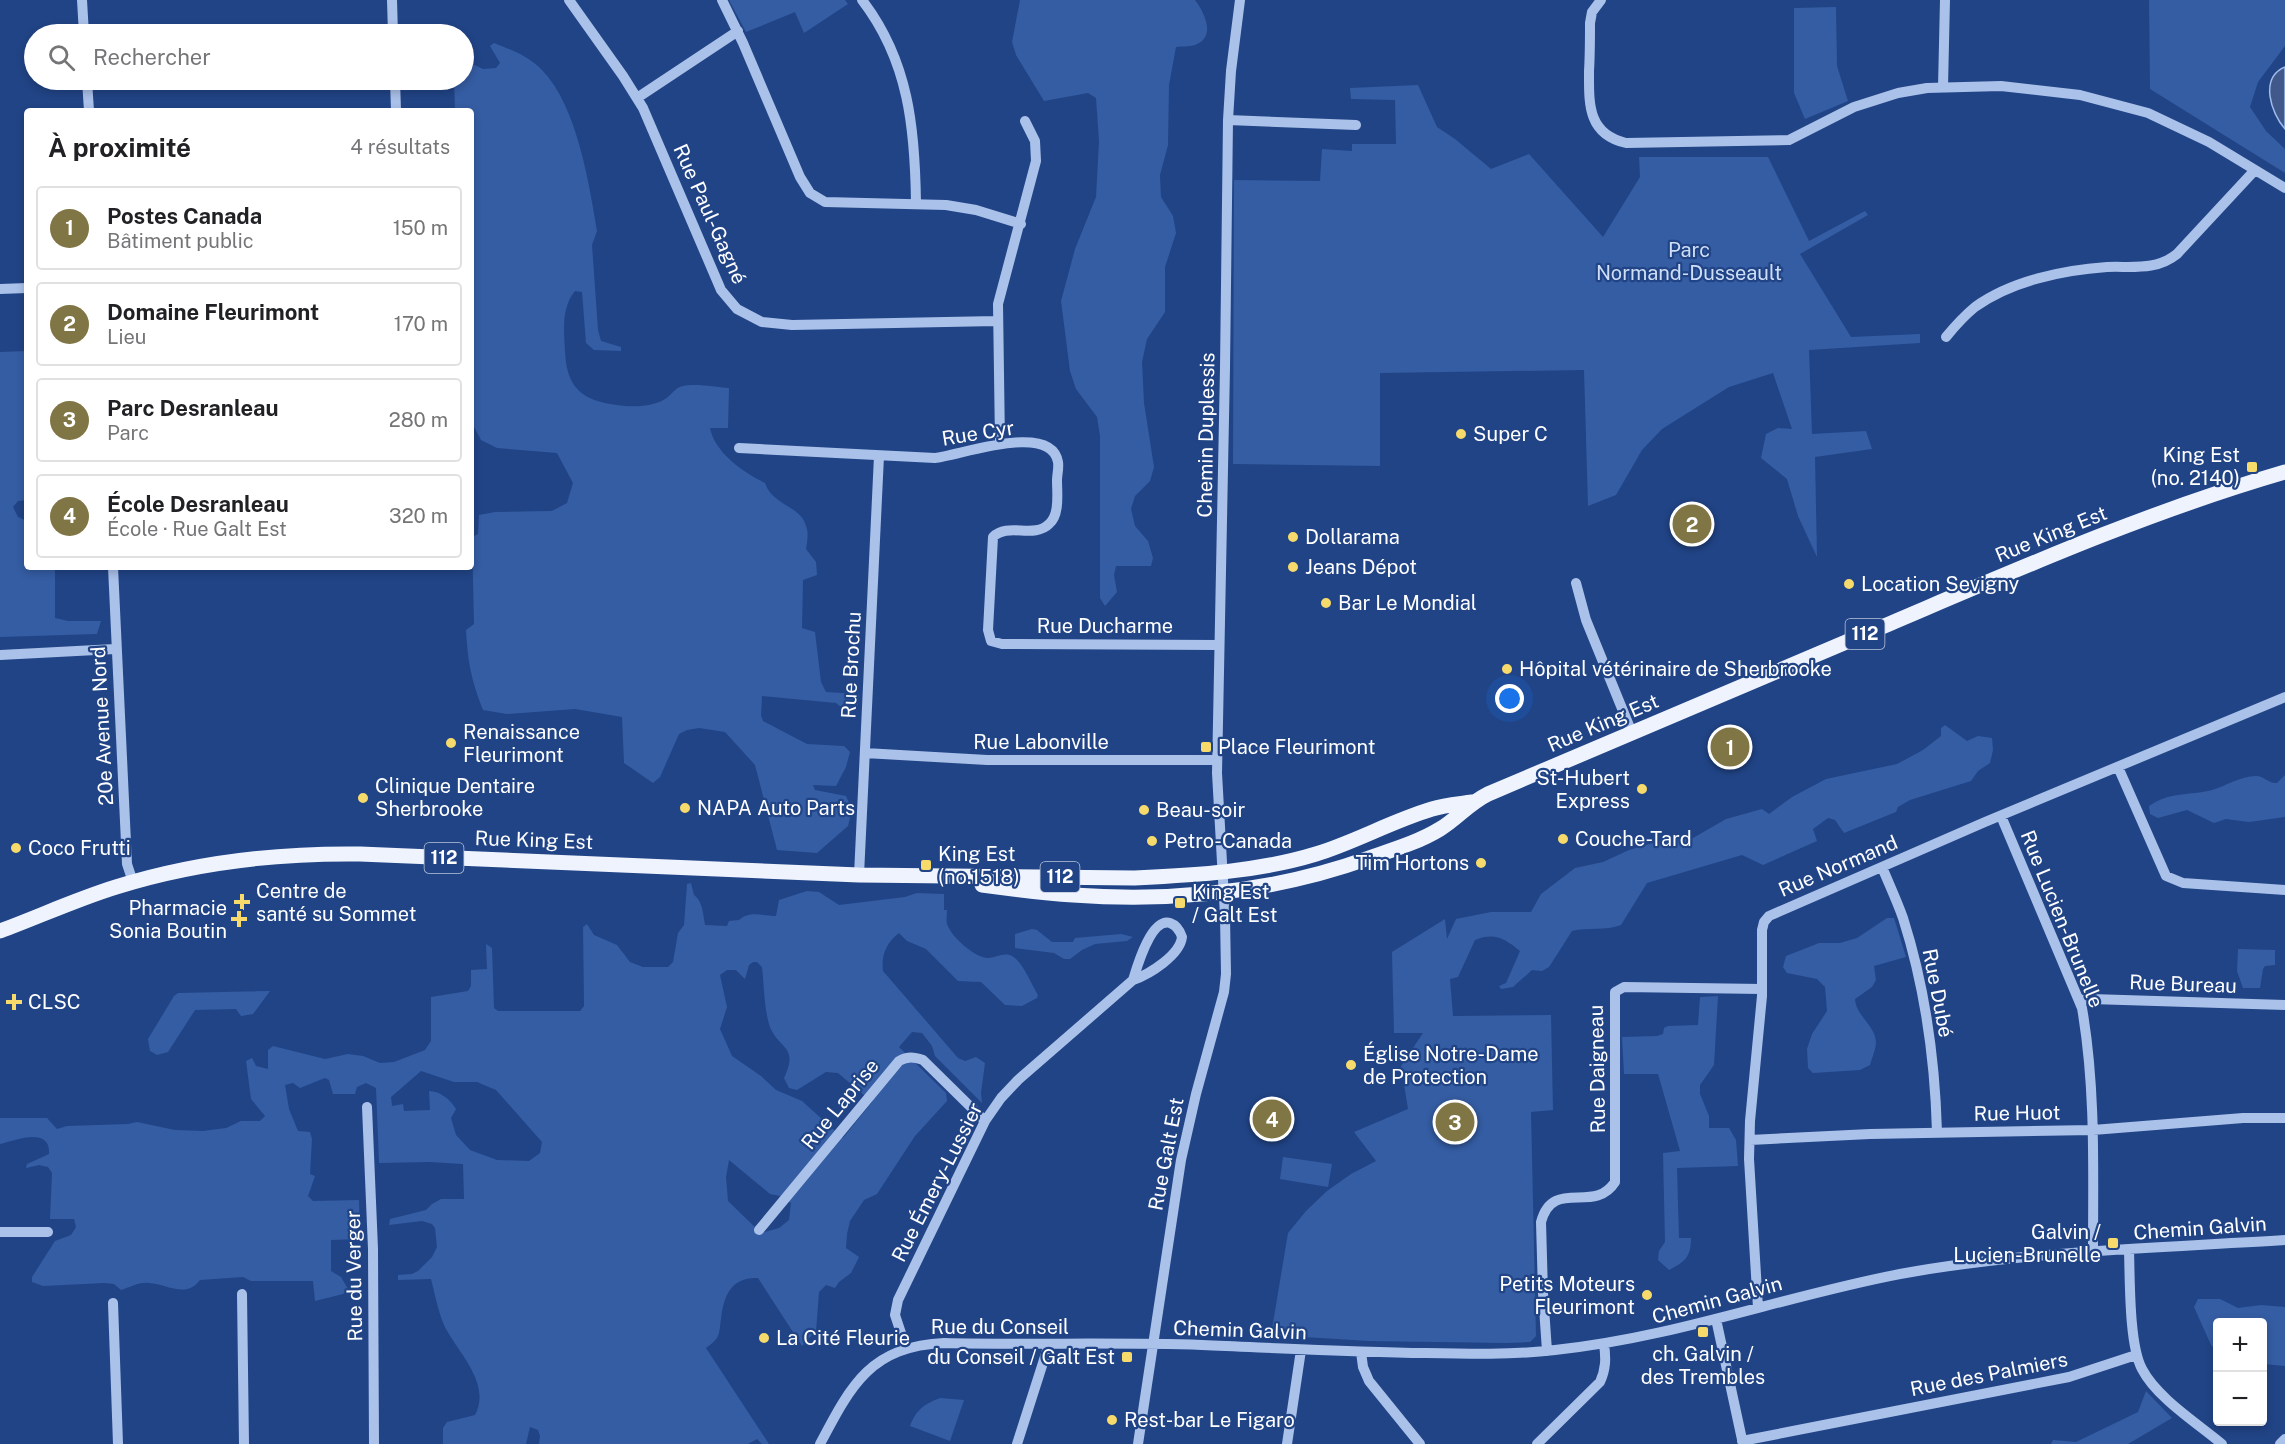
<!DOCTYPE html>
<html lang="fr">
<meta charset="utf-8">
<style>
:root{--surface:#fff;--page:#f6f6f6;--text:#202124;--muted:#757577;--line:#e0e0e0;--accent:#807544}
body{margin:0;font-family:"Public Sans",sans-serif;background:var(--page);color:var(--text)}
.controls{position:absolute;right:18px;bottom:18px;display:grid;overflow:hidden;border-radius:6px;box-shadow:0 3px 9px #0003}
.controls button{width:54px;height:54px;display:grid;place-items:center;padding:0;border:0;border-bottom:2px solid var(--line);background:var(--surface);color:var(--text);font:30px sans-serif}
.you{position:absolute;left:1510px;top:699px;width:21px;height:21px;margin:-15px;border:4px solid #fff;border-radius:50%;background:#1a73e8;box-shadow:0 0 0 9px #1a73e833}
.badge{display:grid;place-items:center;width:39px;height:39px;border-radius:50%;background:var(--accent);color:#fff;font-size:20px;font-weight:700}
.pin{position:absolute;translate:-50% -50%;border:3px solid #fff;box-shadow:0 2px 6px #0006}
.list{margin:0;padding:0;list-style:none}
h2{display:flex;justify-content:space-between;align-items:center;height:78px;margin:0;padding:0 24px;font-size:26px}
h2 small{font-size:20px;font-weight:400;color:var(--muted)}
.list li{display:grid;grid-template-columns:39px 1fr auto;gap:18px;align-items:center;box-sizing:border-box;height:84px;margin:0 12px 12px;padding:0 12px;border:2px solid var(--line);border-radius:6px}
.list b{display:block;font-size:22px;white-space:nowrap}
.list p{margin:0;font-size:20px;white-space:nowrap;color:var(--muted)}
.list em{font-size:20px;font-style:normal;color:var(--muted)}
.icon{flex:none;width:33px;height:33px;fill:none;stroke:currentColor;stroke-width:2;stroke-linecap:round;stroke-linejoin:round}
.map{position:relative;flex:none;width:2285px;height:1444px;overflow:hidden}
.search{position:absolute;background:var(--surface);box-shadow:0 3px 9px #0003;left:24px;top:24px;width:450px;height:66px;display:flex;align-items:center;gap:15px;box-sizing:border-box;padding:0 21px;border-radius:33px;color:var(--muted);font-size:22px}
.panel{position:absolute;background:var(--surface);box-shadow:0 3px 9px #0003;left:24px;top:108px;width:450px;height:462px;border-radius:6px}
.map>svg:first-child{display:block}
.green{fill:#355da3;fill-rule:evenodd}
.water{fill:#40598a;stroke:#9ebbeb;stroke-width:1.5}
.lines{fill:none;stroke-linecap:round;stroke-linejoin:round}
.minor{stroke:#aac1ea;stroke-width:10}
.major{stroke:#eef3fe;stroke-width:15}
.poi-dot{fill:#f6db6c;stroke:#214486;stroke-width:2}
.labels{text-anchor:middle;stroke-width:4.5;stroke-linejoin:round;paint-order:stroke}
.shield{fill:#214486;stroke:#bcc7db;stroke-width:1.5}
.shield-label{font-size:18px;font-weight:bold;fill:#fff}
.street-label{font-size:20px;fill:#fff;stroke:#214486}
.park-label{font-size:20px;fill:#cfdef7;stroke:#214486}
.poi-label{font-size:20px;fill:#fff;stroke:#214486;text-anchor:start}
</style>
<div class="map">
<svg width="2285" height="1444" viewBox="0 0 2285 1444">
<rect width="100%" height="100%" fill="#214486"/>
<path class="green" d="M729,0H845L848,4L804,33L795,12L746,32Z
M1020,0H1195C1204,12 1217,37 1195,45C1189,47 1181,46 1176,47L1169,85L1168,145L1160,175L1161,197L1173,216L1176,233L1165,267V312L1147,339L1142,362L1144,403L1154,467L1150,481L1135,496L1131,509L1135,526L1148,541L1153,558L1151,566H1116L1114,575L1117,592L1105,606L1100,598V436L1097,417L1076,389L1070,371L1061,301L1075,249L1096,197L1099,141L1096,98L1088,93L1044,101L1016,55L1012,42Z
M2149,0H2285V46L2258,82L2250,107L2266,131L2285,149V173L2150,89Z
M1836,7L1837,66L1848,101L1805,119L1794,93V8Z
M494,43C512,50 528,56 542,70C577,106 589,183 597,231L592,245L598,330L601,341L621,347V351L594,350L586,343L582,292L575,291C561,308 564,331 565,352C567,394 588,402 625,406C637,407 654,406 665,399C672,395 674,388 683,386C696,383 715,387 729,388L728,428H710C715,453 743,472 765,483C772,505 801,506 806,526C809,533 807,542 806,549L816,562L817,575L803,580L802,628L815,632L821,682L826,692L859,694L857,711H846L836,703L762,696L761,715L763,721L807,744L844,746L850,752L846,767L836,786L813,785L815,790L846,796L852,809L848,826L817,853L777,850L755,765L725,732L699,728L687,730L679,734L660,777L653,783L624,763L622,717L575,709L507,714L483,710C471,679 468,663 466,630L474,624L472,537L478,534L479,515L495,512L552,511L567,503L573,483L557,453L497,448L481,440L471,421V111H455L454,80H464V60L483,69L496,68L500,63L490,46Z
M1418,85L1437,127L1455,139L1491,169L1529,154L1603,237L1640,177L1639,157H1768L1809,241L1865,211L1868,215L1800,254L1851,337L1920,334V343L1809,350L1812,434L1866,431L1872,449L1815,457L1817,557L1798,516L1787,479L1761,458L1766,434L1778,428L1792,429L1773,373L1729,387L1662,429L1642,450L1616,495L1588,506L1584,370L1380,373V466L1233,464L1234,180L1320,181L1322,149L1352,151V144H1396L1395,100L1351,99L1350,88Z
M27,351V500L18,501L13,507L18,517L27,521V567H55V618L68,621H101L97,634L0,637V352Z
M1945,725L1967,741L1978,736L1992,738L1993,750L1990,763L1978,771L1971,781L1910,800L1898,807L1896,812L1844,833L1835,820L1828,818L1813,829L1817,841L1763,865L1742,855L1647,883L1621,925C1606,931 1587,927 1572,931L1549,967L1542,971L1532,970L1513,987L1501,989L1499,986L1506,983L1520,951C1505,939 1495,932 1475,940L1458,977L1450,979L1453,1016L1551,1015L1553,1110L1531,1112L1536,1336L1530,1342L1507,1343L1369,1341L1271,1335L1288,1233L1306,1211L1327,1191L1351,1174L1376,1161L1354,1132L1408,1109L1401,1066L1423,1033H1394L1392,952L1445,919L1447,939L1456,919L1491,912H1531L1541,894L1575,868L1603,862L1629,850L1680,835L1693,838L1726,819L1762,809L1769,814L1792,797L1826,779L1897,764L1923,750L1941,736V728Z
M2285,775V817L2249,822L2226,819L2214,823L2187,810L2158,818L2150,814L2149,806C2171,791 2189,796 2212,790C2226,786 2240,776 2256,776C2264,776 2269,784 2277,783Z
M691,883L694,895C703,902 703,914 705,925L727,926L729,921L739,920C750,910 762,916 776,916L779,900L807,891L819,892L839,905L905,897L917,893L944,894V910H947C947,914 946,920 947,924C951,937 976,959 989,958C997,957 1004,952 1012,956C1023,962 1031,984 1038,995L1037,998L1022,1006L1005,1005L981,982L958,981L926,949L907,941L899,933C886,943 881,956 883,971L958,1058L965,1061L976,1057L985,1063L981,1093L982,1103L935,1056L932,1046L922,1033L912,1032L899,1047L946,1093L947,1101L915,1136L877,1194L864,1200L850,1221L847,1234L846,1248L859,1257L851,1273L839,1282L835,1288L826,1285L819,1292L816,1331L802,1346L758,1278C731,1277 724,1295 721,1319C720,1325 720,1333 717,1338C714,1342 710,1345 706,1348L769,1444H762L757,1439L748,1444H539L540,1436L538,1430L530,1427L526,1444H443V1428L447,1422L475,1415C492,1383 457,1352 444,1325C438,1311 435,1294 431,1279L398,1280V1275L412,1274L418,1271L432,1257L437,1247L435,1228L432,1224L422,1221L389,1225L390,1219L426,1210L432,1204L441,1199H464L463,1164L429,1162L379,1163L376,1088L366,1083L357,1087L355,1094H333L329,1080L325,1078L300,1088L293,1083L285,1085L289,1109L298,1131L310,1132L312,1139L310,1174L315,1176L308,1196L313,1201L359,1200L360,1239L331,1240V1271L341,1277L348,1289L343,1294L315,1301L313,1281H251L243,1277L200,1280C186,1299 167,1284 149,1283C138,1282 132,1287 121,1290L114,1284L104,1283L43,1286L32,1282V1277L55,1241L71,1235L76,1227L74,1219H50L52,1173L48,1167L39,1165L26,1168L27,1164L49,1154C51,1126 16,1140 0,1144V1118H47L57,1129L67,1126L128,1124L137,1122L175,1130L203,1131L226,1128L241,1121H260L265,1116L251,1099L246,1061L252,1058L256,1066L268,1069V1050L273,1046L325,1059L348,1054L363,1056L380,1063L394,1062L425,1050L431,1041V997L468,991L471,986V970L487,969L486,944L492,948L494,1008L498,1011H580L584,1006L583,927L587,924L594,935L617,945L630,962L643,967H668L673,962L678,933L684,925L687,884ZM753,962H757L762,967C764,985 764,1006 769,1024C777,1050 800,1044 784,1078L789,1088L797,1090L826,1072L838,1073L872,1102L843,1138L802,1101L776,1090L761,1076L732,1056L720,1029L727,1007L720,975L727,970H736L745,979L749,965ZM421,1071L454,1082H477L496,1090L542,1142L540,1153L529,1161L497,1160L470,1150L456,1135L451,1118L456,1109C451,1100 440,1091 429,1091L430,1110L404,1111L403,1104L392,1106L391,1097ZM729,1160L770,1194L780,1196L791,1203L789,1220L779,1228L761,1233L728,1201L726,1177Z
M1887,918H1894L1906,957L1874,966L1876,980L1872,987L1855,999C1856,1016 1875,1025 1876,1042C1876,1049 1872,1058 1870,1065L1860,1070L1813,1073L1808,1068L1807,1049L1812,1034L1827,1011L1825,987L1817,979L1787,973L1783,967L1786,956L1819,943H1840L1857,938Z
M1032,929L1037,930L1052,942H1073L1075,938L1121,934L1133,937L1127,941L1095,944L1082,950L1070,959H1064L1054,953L1015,948V934Z
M2238,949L2275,950V965L2265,966L2263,969L2260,988H2243L2237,971Z
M270,991L253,1014L241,1016L236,1009L195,1010L168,1052L157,1055L150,1051L148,1039L174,996L178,993Z
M1718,996L1714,1065L1700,1085V1094L1709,1116V1128H1729L1736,1140L1738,1166L1677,1168L1679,1238H1691C1691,1257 1685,1262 1669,1270L1658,1260L1659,1251L1665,1242L1663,1153L1680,1151L1658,1074H1624L1622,1037L1657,1036L1663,1034L1664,1028L1668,1026L1698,1025L1700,997Z
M1283,1157L1332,1164L1328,1187L1280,1179Z
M2198,1299H2220L2238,1308L2261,1305L2285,1307V1366L2264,1364L2263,1366L2262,1322H2218L2217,1352L2211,1345L2194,1307Z
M2146,1391L2172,1418L2128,1444H2051L2053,1440L2076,1442L2138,1412Z
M940,1398L964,1400L950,1441L910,1426C916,1410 924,1404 940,1398Z"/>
<path class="water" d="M2285,67V129C2271,113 2259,78 2285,67Z"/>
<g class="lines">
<path class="minor" d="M82,0L84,34
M392,0L393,34
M569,0L623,76L643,108L721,290L737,309L762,322L792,325L997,321
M722,0L743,43L800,177L810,193L825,202L946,205L976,210L1021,224
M862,0C909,61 915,129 916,203
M1601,0L1592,12L1590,23C1590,39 1590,55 1589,71C1589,103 1587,134 1626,143L1789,140L1854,107L1898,93L1927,88L2001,86L2080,95L2148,113L2209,142L2285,188
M87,80L89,111
M395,80L396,111
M1943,87L1945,0
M637,98L738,31
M1228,120L1356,125
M0,289L27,288
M1946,337C1955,326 1964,316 1975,307C2011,281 2063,270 2107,267C2132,266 2156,271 2177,254L2255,170
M1000,443L998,304L1036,161L1035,141L1025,121
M739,448L935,458C959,456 1051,421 1058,462C1059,468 1057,475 1057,480C1057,493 1060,515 1049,524C1034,539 1008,522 993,537L988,630L991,641L1002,644L1219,645
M113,567L127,864L133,882
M1576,583L1586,620L1632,733
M0,655L115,649
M865,753L987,760H1217
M2118,767L2166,876L2183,883L2285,890
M2001,816L2082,1008C2096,1089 2093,1172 2093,1253
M1882,867C1889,884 1897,901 1903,918C1925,987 1935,1060 1937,1132
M859,875L879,456
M2080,1000L2091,999L2285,1005
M367,1107L373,1249L374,1444
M1750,1140L1870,1134L2093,1130L2243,1118H2285
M759,1230L899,1061C908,1056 914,1057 923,1060L985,1121
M0,1232H48
M2129,1250C2130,1280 2129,1345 2142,1369C2157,1398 2197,1423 2222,1444
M242,1294L244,1444
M113,1303L118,1444
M1758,1308L1749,1159L1750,1121L1762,996V930L1764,922L1769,916L1985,822L2285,697
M1716,1319L1743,1444
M906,1348L895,1315L898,1300L985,1121L1001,1098L1018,1080L1133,980C1150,974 1180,955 1182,937C1180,931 1176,925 1170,923C1151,918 1137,967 1133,980
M1547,1351L1543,1293L1541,1222C1553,1177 1594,1215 1615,1182V992L1624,987L1762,989
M1361,1352L1363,1367L1369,1381L1420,1444
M1742,1441L2069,1377L2136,1355
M820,1444C851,1385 871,1346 944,1343C1030,1345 1117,1342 1202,1345C1277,1348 1352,1352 1426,1353C1469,1354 1512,1355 1555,1350C1673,1338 1784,1296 1900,1274C2026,1251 2157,1248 2285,1240
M1017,1444L1049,1344
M1138,1444L1181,1160L1196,1094L1224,992L1226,974L1225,916L1217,773L1225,368L1228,120L1231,71L1240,0
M1287,1444L1301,1350
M1537,1444L1600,1382C1606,1369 1606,1358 1604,1344
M2280,1444L2285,1439"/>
<path class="major" d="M982,885C1012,889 1042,893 1073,895C1172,902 1274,892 1369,858C1392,850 1419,842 1440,829C1458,818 1468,804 1488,794C1620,738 1752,682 1884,626C2016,570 2147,512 2285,472
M0,931C38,917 77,899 116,887C196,862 277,853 360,854L859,875L1134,878C1195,875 1257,872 1316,854C1355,842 1392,821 1432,809C1445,805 1459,804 1472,802"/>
</g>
<g class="poi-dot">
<circle cx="1461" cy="434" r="6"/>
<rect x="2246" y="461" width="12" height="12" rx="3"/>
<circle cx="1293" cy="537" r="6"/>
<circle cx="1293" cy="567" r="6"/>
<circle cx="1849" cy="584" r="6"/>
<circle cx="1326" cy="603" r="6"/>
<circle cx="1507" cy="669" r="6"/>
<circle cx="451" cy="743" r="6"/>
<rect x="1200" y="741" width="12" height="12" rx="3"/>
<circle cx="1642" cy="789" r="6"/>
<circle cx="363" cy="798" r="6"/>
<circle cx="685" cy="808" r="6"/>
<circle cx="1144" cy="810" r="6"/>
<circle cx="1563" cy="839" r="6"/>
<circle cx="1152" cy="841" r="6"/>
<circle cx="16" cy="848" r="6"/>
<circle cx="1481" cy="863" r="6"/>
<rect x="920" y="859" width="12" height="12" rx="3"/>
<path d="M239 893h6v6h6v6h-6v6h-6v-6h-6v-6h6z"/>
<rect x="1174" y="897" width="12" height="12" rx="3"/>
<path d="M236 910h6v6h6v6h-6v6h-6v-6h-6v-6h6z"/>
<path d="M11 993h6v6h6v6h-6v6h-6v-6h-6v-6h6z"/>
<circle cx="1351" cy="1065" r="6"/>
<rect x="2107" y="1237" width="12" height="12" rx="3"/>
<circle cx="1647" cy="1295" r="6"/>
<rect x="1697" y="1326" width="12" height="12" rx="3"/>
<circle cx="764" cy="1338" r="6"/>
<rect x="1121" y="1351" width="12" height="12" rx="3"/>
<circle cx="1112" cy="1420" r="6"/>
</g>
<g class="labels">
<g class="shield">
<rect x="1845.5" y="619" width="39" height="30" rx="4.5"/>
<rect x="424.5" y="843" width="39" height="30" rx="4.5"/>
<rect x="1040.5" y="862" width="39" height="30" rx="4.5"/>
</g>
<g class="shield-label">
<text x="1865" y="640">112</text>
<text x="444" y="864">112</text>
<text x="1060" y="883">112</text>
</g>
<g class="street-label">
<text transform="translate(710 214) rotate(66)" y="7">Rue Paul-Gagné</text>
<text transform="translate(978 433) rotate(-9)" y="7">Rue Cyr</text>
<text transform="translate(1206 435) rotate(-89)" y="7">Chemin Duplessis</text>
<text transform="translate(2051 534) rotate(-22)" y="7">Rue King Est</text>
<text x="1105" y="633">Rue Ducharme</text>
<text transform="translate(851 665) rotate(-87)" y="7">Rue Brochu</text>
<text transform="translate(1603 723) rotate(-23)" y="7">Rue King Est</text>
<text transform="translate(102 726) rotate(-93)" y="7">20e Avenue Nord</text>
<text x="1041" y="749">Rue Labonville</text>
<text transform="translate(534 840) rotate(2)" y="7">Rue King Est</text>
<text transform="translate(1838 866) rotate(-23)" y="7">Rue Normand</text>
<text transform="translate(2062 919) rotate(68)" y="7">Rue Lucien-Brunelle</text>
<text transform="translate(2183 984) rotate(2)" y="7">Rue Bureau</text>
<text transform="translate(1938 993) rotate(79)" y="7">Rue Dubé</text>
<text transform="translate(1597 1069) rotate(-91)" y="7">Rue Daigneau</text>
<text transform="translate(840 1104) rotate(-51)" y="7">Rue Laprise</text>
<text transform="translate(2017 1113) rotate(-1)" y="7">Rue Huot</text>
<text transform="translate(1166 1154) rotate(-79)" y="7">Rue Galt Est</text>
<text transform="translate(937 1182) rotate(-63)" y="7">Rue Émery-Lussier</text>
<text transform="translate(2200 1228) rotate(-4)" y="7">Chemin Galvin</text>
<text transform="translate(354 1276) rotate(-91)" y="7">Rue du Verger</text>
<text transform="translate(1717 1300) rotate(-15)" y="7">Chemin Galvin</text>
<text x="1000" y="1334">Rue du Conseil</text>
<text transform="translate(1240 1330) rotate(2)" y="7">Chemin Galvin</text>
<text transform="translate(1989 1374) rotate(-11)" y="7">Rue des Palmiers</text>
</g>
<g class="park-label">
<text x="1689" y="257">Parc<tspan x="1689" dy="23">Normand-Dusseault</tspan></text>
</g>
<g class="poi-label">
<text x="1473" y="441">Super C</text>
<text x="2240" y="462" text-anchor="end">King Est<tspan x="2240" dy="23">(no. 2140)</tspan></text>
<text x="1305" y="544">Dollarama</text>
<text x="1305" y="574">Jeans Dépot</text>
<text x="1861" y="591">Location Sevigny</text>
<text x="1338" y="610">Bar Le Mondial</text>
<text x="1519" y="676">Hôpital vétérinaire de Sherbrooke</text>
<text x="463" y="739">Renaissance<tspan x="463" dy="23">Fleurimont</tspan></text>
<text x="1218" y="754">Place Fleurimont</text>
<text x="1630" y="785" text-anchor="end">St-Hubert<tspan x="1630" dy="23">Express</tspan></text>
<text x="375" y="793">Clinique Dentaire<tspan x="375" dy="23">Sherbrooke</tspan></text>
<text x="697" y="815">NAPA Auto Parts</text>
<text x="1156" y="817">Beau-soir</text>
<text x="1575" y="846">Couche-Tard</text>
<text x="1164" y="848">Petro-Canada</text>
<text x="28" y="855">Coco Frutti</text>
<text x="938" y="861">King Est<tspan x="938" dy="23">(no.1518)</tspan></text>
<text x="1469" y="870" text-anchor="end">Tim Hortons</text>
<text x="256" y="898">Centre de<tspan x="256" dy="23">santé su Sommet</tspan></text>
<text x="1192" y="899">King Est<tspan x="1192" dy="23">/ Galt Est</tspan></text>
<text x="227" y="915" text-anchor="end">Pharmacie<tspan x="227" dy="23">Sonia Boutin</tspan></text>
<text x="28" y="1009">CLSC</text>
<text x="1363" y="1061">Église Notre-Dame<tspan x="1363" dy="23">de Protection</tspan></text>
<text x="2101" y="1239" text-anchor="end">Galvin /<tspan x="2101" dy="23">Lucien-Brunelle</tspan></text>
<text x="1635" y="1291" text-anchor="end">Petits Moteurs<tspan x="1635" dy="23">Fleurimont</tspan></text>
<text x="776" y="1345">La Cité Fleurie</text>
<text x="1703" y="1361" text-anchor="middle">ch. Galvin /<tspan x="1703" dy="23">des Trembles</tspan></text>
<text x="1115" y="1364" text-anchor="end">du Conseil / Galt Est</text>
<text x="1124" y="1427">Rest-bar Le Figaro</text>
</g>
</g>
</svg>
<div class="controls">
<button>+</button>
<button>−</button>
</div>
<div class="you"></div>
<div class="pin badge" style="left:1730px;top:747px">1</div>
<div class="pin badge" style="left:1692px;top:524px">2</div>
<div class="pin badge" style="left:1455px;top:1122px">3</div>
<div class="pin badge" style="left:1272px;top:1119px">4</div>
<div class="search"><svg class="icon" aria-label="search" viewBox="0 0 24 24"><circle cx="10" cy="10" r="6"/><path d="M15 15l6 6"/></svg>Rechercher</div>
<section class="panel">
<h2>À proximité<small>4 résultats</small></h2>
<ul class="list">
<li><span class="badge">1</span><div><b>Postes Canada</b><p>Bâtiment public</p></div><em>150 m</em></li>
<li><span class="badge">2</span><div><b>Domaine Fleurimont</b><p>Lieu</p></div><em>170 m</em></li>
<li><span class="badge">3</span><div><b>Parc Desranleau</b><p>Parc</p></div><em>280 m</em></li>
<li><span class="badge">4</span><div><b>École Desranleau</b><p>École · Rue Galt Est</p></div><em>320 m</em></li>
</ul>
</section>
</div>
